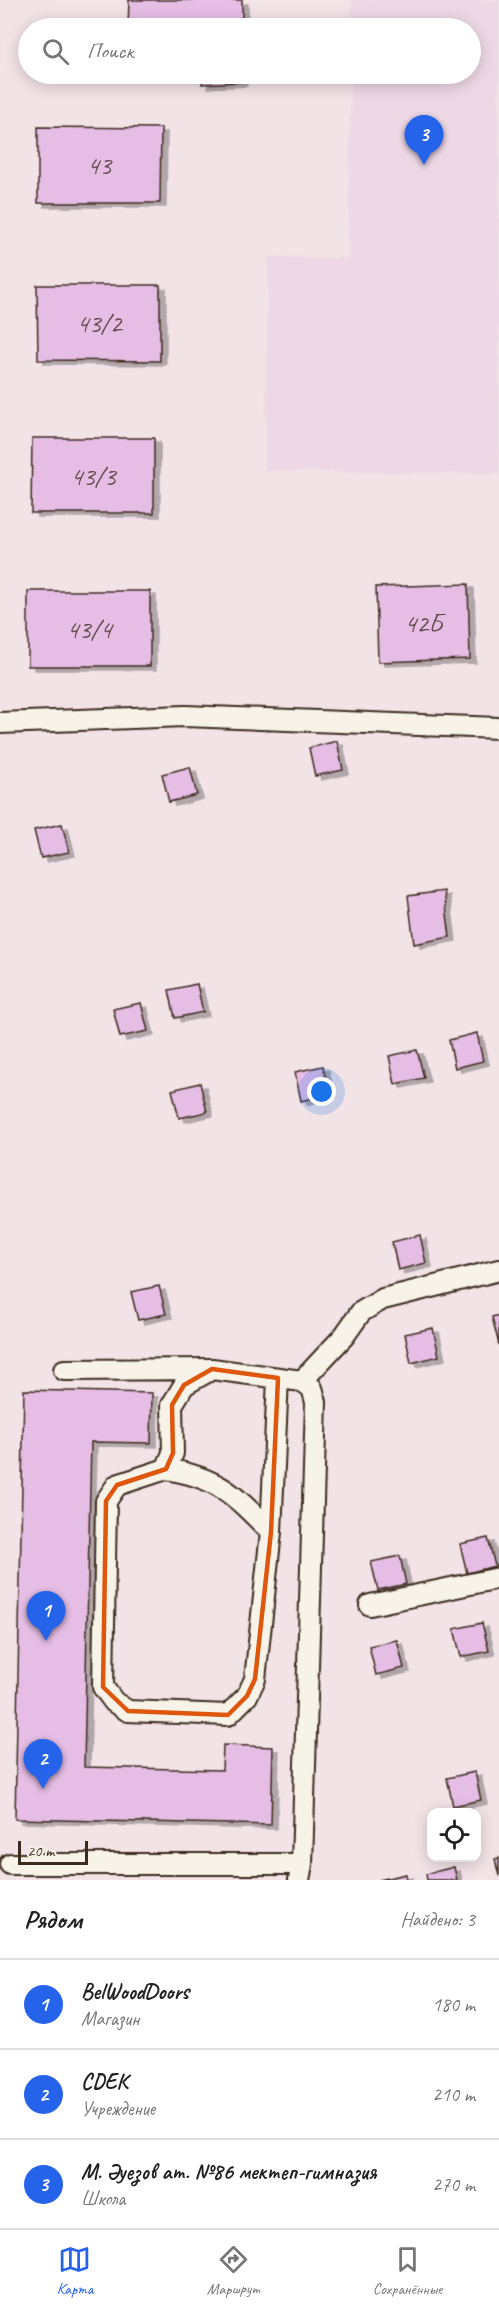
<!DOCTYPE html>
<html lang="ru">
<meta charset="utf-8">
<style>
:root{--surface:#fff;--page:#f6f6f6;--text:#222;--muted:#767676;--line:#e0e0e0;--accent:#2563eb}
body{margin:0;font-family:Caveat,sans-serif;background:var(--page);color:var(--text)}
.controls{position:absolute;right:18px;bottom:18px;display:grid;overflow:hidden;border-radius:12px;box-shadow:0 3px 15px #0003}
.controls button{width:54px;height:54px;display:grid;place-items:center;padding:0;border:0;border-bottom:2px solid var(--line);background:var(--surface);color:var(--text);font:30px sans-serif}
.scale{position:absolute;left:18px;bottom:15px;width:70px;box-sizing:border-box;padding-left:6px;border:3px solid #3b2a1e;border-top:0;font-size:16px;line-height:21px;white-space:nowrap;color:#3b2a1e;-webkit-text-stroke:4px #f7f3e8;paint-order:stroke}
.you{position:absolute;left:322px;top:1092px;width:21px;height:21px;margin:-15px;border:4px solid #fff;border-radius:50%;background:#1a73e8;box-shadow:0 0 0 9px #1a73e833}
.badge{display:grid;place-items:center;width:39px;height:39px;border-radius:50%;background:var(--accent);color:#fff;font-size:20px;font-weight:700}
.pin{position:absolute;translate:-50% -50px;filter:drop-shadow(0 2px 3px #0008)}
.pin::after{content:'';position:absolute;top:32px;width:21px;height:18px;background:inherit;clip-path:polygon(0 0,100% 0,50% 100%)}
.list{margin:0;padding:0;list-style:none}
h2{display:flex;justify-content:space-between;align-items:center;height:78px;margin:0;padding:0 24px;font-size:26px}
h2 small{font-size:20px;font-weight:400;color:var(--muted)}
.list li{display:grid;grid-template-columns:39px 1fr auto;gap:18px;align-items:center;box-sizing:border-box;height:90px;padding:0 24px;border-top:2px solid var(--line)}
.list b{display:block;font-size:22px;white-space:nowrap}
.list p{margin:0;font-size:20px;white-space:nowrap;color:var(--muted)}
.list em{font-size:20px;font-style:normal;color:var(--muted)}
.icon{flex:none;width:33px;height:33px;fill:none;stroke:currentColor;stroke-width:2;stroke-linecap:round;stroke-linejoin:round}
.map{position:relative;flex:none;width:499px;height:1880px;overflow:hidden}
.search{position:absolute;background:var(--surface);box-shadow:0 3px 15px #0003;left:18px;right:18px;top:18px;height:66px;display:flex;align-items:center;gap:15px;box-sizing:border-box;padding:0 21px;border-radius:33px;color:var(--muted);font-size:22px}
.sheet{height:348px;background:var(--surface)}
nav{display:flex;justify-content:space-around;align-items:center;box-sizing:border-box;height:84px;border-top:2px solid var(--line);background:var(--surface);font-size:16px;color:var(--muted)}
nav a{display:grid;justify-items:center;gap:3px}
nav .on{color:var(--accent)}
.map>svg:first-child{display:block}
.built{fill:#eed8e6}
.building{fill:#e6bde5;stroke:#3b2a1e;stroke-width:1.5;filter:url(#shadow)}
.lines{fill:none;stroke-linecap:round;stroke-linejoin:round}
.street-casing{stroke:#3b2a1e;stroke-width:24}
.street{stroke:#f7f3e8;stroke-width:20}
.marked{fill:none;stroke:#df570d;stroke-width:4.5;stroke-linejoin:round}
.labels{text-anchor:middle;stroke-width:6;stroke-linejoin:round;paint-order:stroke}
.number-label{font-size:27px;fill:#664f50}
</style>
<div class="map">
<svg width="499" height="1880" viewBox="0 0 499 1880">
<defs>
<filter id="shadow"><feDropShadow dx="6" dy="4" stdDeviation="0" flood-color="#0004"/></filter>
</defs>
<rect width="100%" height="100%" fill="#f2e3e7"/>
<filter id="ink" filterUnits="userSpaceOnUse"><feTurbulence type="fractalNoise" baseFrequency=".0167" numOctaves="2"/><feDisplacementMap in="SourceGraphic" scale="12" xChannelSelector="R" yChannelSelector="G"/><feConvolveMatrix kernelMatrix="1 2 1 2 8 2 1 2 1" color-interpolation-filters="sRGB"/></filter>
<g filter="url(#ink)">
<path class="built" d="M352,0H499V474L265,471L268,257L348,258L351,74H470V28H351Z"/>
<path class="building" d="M129,0H242V28H128Z
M202,74H241V82L202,84Z
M38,127L161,128L160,203H38Z
M37,285H160V361L38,360Z
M32,438H154V513H31Z
M468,584L470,659L378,662L376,587Z
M28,591H150V666H28Z
M337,741L343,770L315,776L309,748Z
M190,767L197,795L169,802L162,774Z
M62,824L69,852L41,858L34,830Z
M444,891L450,937L414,944L408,896Z
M197,984L203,1012L175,1018L169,990Z
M141,1003L148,1031L120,1037L113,1009Z
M477,1033L483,1061L455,1068L449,1040Z
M417,1050L424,1078L395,1084L389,1056Z
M323,1066L329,1094L301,1101L295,1072Z
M200,1083L207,1112L179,1118L172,1090Z
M420,1235L426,1263L398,1270L392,1242Z
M159,1286L166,1314L138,1320L131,1292Z
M499,1315V1345L492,1317Z
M433,1328L439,1356L411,1363L405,1334Z
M24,1390L152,1393L151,1443L91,1442L84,1767L222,1770L223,1745L273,1747L271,1825L15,1819Z
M488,1538L495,1566L467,1573L460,1544Z
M400,1556L406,1584L378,1590L371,1562Z
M482,1623L489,1651L461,1657L454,1629Z
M397,1640L404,1668L376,1675L369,1646Z
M475,1772L481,1800L453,1806L447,1778Z
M499,1858V1876L495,1859Z
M454,1867L457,1880H427L426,1874Z
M406,1874L407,1880H379Z"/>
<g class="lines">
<g class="street-casing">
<path id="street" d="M0,723L185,716L499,728
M212,1369L184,1385L172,1405L173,1453L166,1469L117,1485L106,1501L103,1687L114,1702L128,1711L228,1715L247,1696L255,1679L271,1532L278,1378
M64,1370L212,1369L302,1381L312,1388L316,1402L302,1864L299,1880
M302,1381L344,1336L361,1312L383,1299L499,1270
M166,1469C220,1478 234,1495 271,1532
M370,1605L499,1578
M10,1864H302"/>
</g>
<use href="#street" class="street"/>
</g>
</g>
<path class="marked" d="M212,1369L278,1378L271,1532L255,1679L247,1696L228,1715L128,1711L103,1687L106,1501L117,1485L166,1469L173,1453L172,1405L184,1385Z"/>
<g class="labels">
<g class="number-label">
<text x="99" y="174">43</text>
<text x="99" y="332">43/2</text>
<text x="93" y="485">43/3</text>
<text x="423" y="632">42Б</text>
<text x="89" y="638">43/4</text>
</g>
</g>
</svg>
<div class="controls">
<button><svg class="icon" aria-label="locate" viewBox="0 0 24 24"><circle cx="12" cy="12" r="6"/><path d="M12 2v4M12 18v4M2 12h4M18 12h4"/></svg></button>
</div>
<div class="scale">20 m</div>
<div class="you"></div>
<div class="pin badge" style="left:46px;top:1641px">1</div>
<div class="pin badge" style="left:43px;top:1789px">2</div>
<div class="pin badge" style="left:424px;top:165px">3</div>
<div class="search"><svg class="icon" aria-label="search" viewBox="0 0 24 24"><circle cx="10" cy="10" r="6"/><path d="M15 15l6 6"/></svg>Поиск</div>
</div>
<section class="sheet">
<h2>Рядом<small>Найдено: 3</small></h2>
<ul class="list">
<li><span class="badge">1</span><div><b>BelWoodDoors</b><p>Магазин</p></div><em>180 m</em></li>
<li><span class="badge">2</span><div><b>CDEK</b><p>Учреждение</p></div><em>210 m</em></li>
<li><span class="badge">3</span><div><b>М. Әуезов ат. №86 мектеп-гимназия</b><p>Школа</p></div><em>270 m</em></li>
</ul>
</section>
<nav>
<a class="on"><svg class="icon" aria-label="map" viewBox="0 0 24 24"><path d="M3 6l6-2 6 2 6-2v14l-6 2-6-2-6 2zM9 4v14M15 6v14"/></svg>Карта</a>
<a><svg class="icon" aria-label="directions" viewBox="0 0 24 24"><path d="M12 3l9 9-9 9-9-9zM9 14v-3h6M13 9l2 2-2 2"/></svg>Маршрут</a>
<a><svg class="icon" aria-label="saved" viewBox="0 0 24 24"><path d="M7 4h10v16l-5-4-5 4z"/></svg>Сохранённые</a>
</nav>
